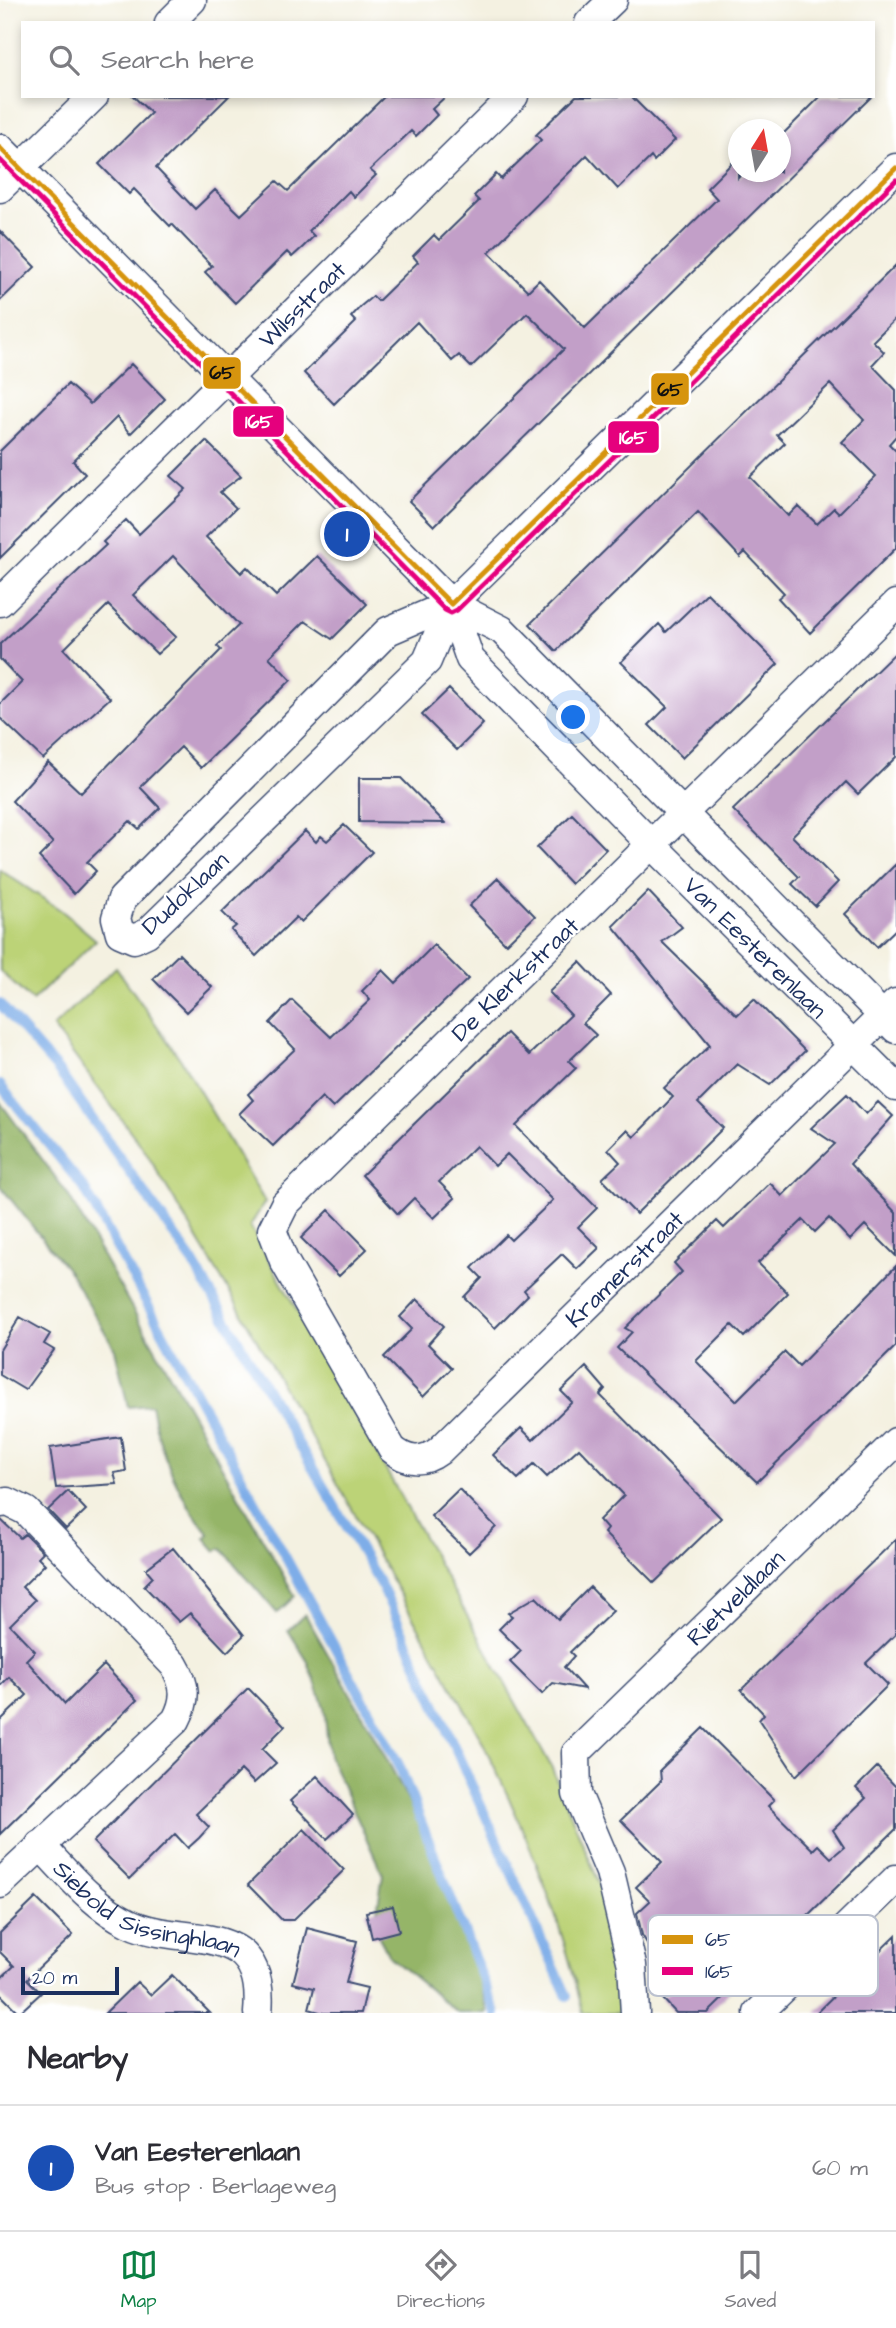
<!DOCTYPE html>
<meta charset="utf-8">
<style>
:root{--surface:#fff;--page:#f7f7f7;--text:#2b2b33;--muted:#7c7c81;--line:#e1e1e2;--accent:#0b8043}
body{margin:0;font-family:"Architects Daughter",sans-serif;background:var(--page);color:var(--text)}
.compass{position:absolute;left:728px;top:119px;width:63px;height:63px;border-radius:50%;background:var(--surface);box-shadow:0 4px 10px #0003;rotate:11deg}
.scale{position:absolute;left:21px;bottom:18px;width:98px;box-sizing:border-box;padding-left:7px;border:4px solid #1b2f5e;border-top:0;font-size:19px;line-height:24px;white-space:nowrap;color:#1b2f5e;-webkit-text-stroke:5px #fff;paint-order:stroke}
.you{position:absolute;left:574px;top:718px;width:24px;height:24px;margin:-18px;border:5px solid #fff;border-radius:50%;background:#1a73e8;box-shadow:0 0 0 10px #1a73e833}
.badge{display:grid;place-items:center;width:46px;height:46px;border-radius:50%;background:var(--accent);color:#fff;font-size:23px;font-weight:700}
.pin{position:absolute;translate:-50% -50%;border:4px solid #fff;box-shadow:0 2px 7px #0006}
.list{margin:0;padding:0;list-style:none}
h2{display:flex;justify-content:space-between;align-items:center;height:91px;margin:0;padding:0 28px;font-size:30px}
h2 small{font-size:23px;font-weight:400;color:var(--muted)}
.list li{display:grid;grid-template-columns:46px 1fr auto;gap:21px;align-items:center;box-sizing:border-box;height:126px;padding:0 28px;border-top:2px solid var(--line)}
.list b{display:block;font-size:26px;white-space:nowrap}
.list p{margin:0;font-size:23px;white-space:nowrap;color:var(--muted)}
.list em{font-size:23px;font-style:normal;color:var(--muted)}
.icon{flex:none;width:38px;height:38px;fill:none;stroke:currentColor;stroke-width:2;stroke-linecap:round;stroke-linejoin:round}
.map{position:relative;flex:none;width:896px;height:2013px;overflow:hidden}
.search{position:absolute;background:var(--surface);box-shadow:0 4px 10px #0003;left:21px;right:21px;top:21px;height:77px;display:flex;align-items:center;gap:18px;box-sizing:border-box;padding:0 24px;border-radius:0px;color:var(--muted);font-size:26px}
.sheet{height:217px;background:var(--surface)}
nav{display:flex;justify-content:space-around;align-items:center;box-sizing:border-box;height:98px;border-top:2px solid var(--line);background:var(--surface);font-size:19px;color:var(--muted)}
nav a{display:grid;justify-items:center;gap:4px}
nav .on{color:var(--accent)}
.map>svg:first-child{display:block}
.green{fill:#bcd377;stroke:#6c816a;stroke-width:2}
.forest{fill:#95b568;stroke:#587263;stroke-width:2}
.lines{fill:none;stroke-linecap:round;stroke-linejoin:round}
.stream{stroke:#7eade8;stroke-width:10}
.building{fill:#c29fc8;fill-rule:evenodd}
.minor-casing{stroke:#3c4c72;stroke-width:31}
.minor{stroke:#fff;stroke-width:28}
.bus-1-casing{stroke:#fff;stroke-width:10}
.bus-2-casing{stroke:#fff;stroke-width:10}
.bus-1{stroke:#d6940e;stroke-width:5}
.bus-2{stroke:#e5007d;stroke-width:5}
.labels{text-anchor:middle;stroke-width:5;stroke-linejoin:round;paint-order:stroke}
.street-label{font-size:24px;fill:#1b2f5e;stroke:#fff}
.key{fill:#fff;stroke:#bbc1cf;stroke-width:2}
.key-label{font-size:19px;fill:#1b2f5e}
.line-badge{stroke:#fff;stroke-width:2.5}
.badge-label{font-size:19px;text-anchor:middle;font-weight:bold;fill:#fff}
.pale-badge-label{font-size:19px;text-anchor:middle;font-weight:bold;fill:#111}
</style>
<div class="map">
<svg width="896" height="2013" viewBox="0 0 896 2013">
<rect width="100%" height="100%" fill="#fff"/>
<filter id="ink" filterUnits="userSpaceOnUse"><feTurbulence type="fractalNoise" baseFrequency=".0143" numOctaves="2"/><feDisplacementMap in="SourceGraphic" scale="14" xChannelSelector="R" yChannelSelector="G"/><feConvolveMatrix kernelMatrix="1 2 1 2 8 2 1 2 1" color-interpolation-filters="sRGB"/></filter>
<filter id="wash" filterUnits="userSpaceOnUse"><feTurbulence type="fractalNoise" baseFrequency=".00686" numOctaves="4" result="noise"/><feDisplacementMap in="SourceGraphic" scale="28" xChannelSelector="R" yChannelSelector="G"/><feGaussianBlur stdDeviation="1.57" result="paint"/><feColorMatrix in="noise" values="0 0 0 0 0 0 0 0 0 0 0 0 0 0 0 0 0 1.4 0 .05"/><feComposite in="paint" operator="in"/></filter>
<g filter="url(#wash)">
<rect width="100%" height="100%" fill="#f4f1e1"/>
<path class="green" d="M0,870L62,911L96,940L32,1001L0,971Z
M116,967L183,1063L265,1202L250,1226L551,1766L602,1890L620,2013H583C561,1915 523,1823 478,1733L232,1296L145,1151L53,1027Z"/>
<path class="forest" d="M0,1102L67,1193L295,1596L277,1613L221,1548L216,1551L205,1538L209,1534C179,1498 159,1451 151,1405L128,1407L115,1349L70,1273L0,1186Z
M305,1614C377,1741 456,1869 488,2013H458L390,1957L374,1928L383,1875L329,1756L324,1707L308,1662L288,1630Z"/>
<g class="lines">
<path class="stream" d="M0,1004L57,1069L191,1259L383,1589L567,1996
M0,1085L84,1188L399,1765L496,2013"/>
</g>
<g id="blocks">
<path class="building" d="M133,96H229L156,168L195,209L215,190L241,215L277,181L288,191L385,96H446L432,109L437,115L416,136L411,131L370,170L376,175L354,197L349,191L309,231L314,236L303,247L292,257L287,252L235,303L205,272L212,266L172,224L170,226L134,189L129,194L99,164L151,113Z
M576,96H631L675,140L654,161L651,157L618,189L587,155L489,252L528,291L539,280L585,328L717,199L707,188L738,157V178L745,172H780V137L821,96H872L434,526L409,501L564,349L527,313L471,367L459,355L452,361L417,322L334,404L304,373L356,322L351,317L361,306L373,296L378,301L418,262L413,256L434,235L439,240L479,201L474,196L496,174L501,179L541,140L536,135Z
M0,231L35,267L0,301Z
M896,265V318L873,341L884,352L872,365L896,390V436L889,444L896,451V548L810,633L778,598L784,593L745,552L740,557L698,512L556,651L530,624ZM830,384L864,420L842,442L876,476L839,513L834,508L817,524L798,506L788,516L750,477L785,443L777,435Z
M131,364L165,399L130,434L117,417L73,461L85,474L0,558V451L68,384L90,404Z
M206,441L241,476L220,492L236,508L206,537L241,573L247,567L276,596L317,556L367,604L332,639L305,621L269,657L291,680L201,768L181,747L140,787L160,808L139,829L130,821L87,862L96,871L74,894L39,857L53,843L12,801L48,762L81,793L221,650L217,646L239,625L173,556L133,595L176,637L157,654L108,605L64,649L110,698L43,759L0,718V704L22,682L0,659V644L106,545L103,542L126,520L139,534L186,489L171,476Z
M707,593L778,664L682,758L649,725L667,707L621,662L659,624L666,632Z
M896,652V757L858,794L846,782L792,836L838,882L815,906L792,884L799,877L733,810Z
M449,689L483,724L457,750L422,715Z
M359,778H401L445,823L359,822Z
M572,814L606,849L571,884L537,848Z
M344,825L372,852L301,922L296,917L256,956L231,930L236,926L222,912L305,831L316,842L321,836L327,841Z
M896,864V929L877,947L845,914Z
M498,878L535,916L506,944L469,906Z
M648,891L682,927L662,942L737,1015L754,999L805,1051L770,1085L737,1064L698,1103L723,1128L636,1214L602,1179L620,1162L608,1149L627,1130L634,1137L673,1097L664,1088L710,1045L613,926Z
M434,945L468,979L333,1108L322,1097L273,1146L239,1114L253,1100L248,1094L295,1049L270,1023L292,1000L331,1037L370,1000L362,991L383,970L396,983Z
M179,954L212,987L186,1012L153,979Z
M580,962L611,995L583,1023L596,1035L569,1061L576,1068L516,1126L597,1208L578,1227L599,1248L577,1269L562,1254L524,1290L528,1295L495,1328L464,1297L482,1278L472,1268L506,1235L511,1240L553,1200L507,1154L495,1166L476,1146L439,1182L455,1198L434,1218L414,1198L398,1214L362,1175L507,1033L529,1055L571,1015L549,992Z
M847,1094L866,1114L878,1102L893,1116L850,1164L896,1213V1256L865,1225L850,1240L829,1218L815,1232L803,1220L758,1263L788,1293L744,1337L732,1325L696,1361L736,1401L785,1352L799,1366L896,1266V1346L757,1482L617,1348L632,1332L625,1328L682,1272L674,1263L717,1221L724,1228L770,1183L782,1196L835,1144L811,1128Z
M329,1210L367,1249L339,1276L301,1238Z
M417,1299L444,1326L428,1344L452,1368L423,1397L384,1357L412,1329L400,1317Z
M20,1317L50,1334L44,1344L54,1350L25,1390L0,1375V1350Z
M586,1367L605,1389L600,1395L721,1518L654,1583L604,1533L607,1529L599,1520L624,1495L579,1448L547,1477L534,1464L518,1479L493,1455L521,1428L533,1440L572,1402L561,1391Z
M121,1437L126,1471L114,1473L117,1484L56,1488L50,1448Z
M459,1489L496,1527L469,1553L431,1516Z
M68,1491L86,1510L66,1529L48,1510Z
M0,1519L20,1538L25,1534L43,1552L38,1557L45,1564L22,1587L35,1600L10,1625L35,1651L26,1660L65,1704L104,1665L137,1700L0,1834V1721L27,1695L9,1677L0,1686Z
M896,1539V1634L866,1663L888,1685L796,1776L759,1720L764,1714L741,1690Z
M173,1548L244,1635L227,1652L190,1613L179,1622L144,1586L153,1577L146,1569Z
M590,1587L613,1611L570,1652L574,1656L564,1667L584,1689L553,1683L542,1694L510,1662L521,1651L499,1629L512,1616L508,1613L536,1597L558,1619Z
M248,1688L285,1726L262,1749L276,1763L254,1783L241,1770L196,1814L209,1827L199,1838L188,1848L175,1834L130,1879L93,1842Z
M703,1728L774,1800L768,1806L813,1850L818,1845L831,1858L844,1847L833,1830L866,1798L856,1788L877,1767L896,1787V1829L708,2013H676L662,1998L674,1987L642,1935L637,1913L650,1901L636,1887L662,1862L621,1820L661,1781L660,1770Z
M317,1776L353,1815L327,1839L290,1801Z
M304,1829L344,1870L293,1920H282L248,1885Z
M36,1898L73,1935L27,1979L41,1993L19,2013L0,1994V1979L14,1966L0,1952V1933Z
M393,1906L399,1931L372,1938L366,1912Z
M307,1928L357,1941L346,1983L367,1988L361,2013H323L309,2009L314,1988L293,1983Z
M896,1935V2013H816L860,1970Z
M172,1975L210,2013H105L137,1982L151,1995Z"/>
</g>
</g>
<g filter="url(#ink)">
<use href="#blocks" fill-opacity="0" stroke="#3c4c72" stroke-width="2"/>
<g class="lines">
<g class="minor-casing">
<g id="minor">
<path d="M169,23L192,0"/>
<path d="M589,23L613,0"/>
<path d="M0,148L451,604L896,168"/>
<path d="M0,188L94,96"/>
<path id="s1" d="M0,602L514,96"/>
<path d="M451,604L427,661L147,933L134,939L120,933L116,918L122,899L388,631Z"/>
<path id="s2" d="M451,604L470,659L652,845L896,1087"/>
<path d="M451,604L502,630L896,1029"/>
<path id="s3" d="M896,604L285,1204L272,1230L284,1261L392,1449C407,1462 423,1463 439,1451L896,1003"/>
<path d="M0,1503L8,1502L26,1511L174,1665C186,1685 187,1699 176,1720L0,1884"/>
<path id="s4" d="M40,1845C67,1873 93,1906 129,1923C184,1949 267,1916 258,2013"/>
<path id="s5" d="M635,2013L632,1965L610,1872L577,1794L576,1753L896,1442"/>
<path d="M758,2013L896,1879"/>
</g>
</g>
<use href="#minor" class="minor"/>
<g class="bus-1-casing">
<path id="bus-1" d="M0,148L451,604L896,168"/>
</g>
<g class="bus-2-casing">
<path id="bus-2" d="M0,160L445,610L451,613L457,610L896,180"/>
</g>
<use href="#bus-1" class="bus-1"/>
<use href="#bus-2" class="bus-2"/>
</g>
</g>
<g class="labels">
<g class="street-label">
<text dy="8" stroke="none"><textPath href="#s1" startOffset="424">Wilsstraat</textPath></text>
<text transform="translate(185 893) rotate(-43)" y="8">Dudoklaan</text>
<text dy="8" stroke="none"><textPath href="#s2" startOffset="464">Van Eesterenlaan</textPath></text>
<text transform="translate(515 979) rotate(-44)" y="8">De Klerkstraat</text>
<text dy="8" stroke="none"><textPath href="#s3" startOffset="1447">Kramerstraat</textPath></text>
<text dy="8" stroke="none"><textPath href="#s5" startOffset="492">Rietveldlaan</textPath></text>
<text dy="8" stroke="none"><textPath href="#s4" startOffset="130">Siebold Sissinghlaan</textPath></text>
</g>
</g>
<rect x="648" y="1915" width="230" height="81" rx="10" class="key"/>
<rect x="662" y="1935" width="31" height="9" fill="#d6940e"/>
<rect x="662" y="1967" width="31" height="8" fill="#e5007d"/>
<g class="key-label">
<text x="705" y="1946">65</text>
<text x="705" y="1978">165</text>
</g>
<g class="line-badge">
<rect x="202" y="356" width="40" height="34" rx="7" fill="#d6940e"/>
<rect x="650" y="372" width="40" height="34" rx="7" fill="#d6940e"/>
<rect x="232" y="405" width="53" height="33" rx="7" fill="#e5007d"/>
<rect x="607" y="420" width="53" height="34" rx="7" fill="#e5007d"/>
</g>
<g class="badge-label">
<text x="259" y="428">165</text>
<text x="633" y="444">165</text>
</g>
<g class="pale-badge-label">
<text x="222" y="379">65</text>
<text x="670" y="396">65</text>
</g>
</svg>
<svg class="compass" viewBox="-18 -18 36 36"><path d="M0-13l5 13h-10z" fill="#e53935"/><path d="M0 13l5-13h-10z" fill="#7c7c81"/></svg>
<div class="scale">20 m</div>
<div class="you"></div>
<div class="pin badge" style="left:347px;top:534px;background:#1a4fb4">1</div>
<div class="search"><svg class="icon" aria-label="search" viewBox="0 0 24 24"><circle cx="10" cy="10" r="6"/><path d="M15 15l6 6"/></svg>Search here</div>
</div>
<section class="sheet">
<h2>Nearby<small></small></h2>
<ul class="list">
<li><span class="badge" style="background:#1a4fb4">1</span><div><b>Van Eesterenlaan</b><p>Bus stop · Berlageweg</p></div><em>60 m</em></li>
</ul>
</section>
<nav>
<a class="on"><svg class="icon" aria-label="map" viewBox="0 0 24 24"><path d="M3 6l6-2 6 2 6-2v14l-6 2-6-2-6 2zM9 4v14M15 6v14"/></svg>Map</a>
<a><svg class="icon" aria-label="directions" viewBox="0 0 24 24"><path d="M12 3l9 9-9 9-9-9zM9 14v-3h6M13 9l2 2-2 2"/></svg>Directions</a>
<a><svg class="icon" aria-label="saved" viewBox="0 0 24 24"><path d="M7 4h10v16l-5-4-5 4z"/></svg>Saved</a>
</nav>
